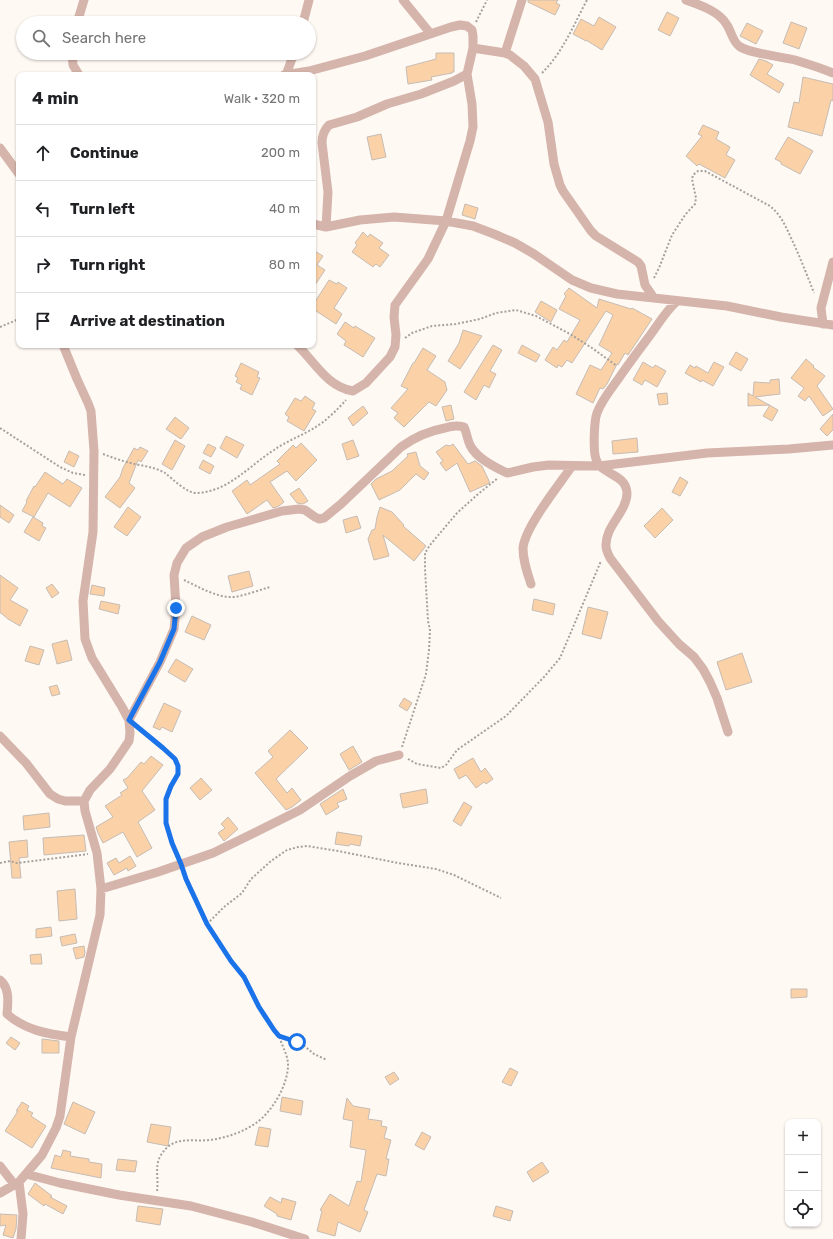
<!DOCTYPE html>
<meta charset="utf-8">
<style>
:root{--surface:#fff;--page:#f6f6f6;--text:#202124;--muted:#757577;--line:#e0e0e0}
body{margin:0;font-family:Rubik,sans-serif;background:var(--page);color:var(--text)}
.controls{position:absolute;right:12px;bottom:12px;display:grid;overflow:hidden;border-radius:8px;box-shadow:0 1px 3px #0004}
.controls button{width:36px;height:36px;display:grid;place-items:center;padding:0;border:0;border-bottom:1px solid var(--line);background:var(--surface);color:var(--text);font:20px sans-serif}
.stop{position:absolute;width:12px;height:12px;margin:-9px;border:3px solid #1a73e8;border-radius:50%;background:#fff}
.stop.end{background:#1a73e8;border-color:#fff;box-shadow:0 1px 4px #0008}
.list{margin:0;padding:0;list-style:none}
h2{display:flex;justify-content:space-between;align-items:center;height:52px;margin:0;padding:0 16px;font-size:17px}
h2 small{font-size:13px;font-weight:400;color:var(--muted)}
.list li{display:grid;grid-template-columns:26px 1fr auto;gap:12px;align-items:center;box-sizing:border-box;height:56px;padding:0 16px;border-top:1px solid var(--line)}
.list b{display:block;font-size:15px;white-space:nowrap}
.list em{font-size:13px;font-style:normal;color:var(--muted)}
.icon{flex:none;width:22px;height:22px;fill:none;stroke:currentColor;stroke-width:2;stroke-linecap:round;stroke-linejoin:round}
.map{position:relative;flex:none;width:833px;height:1239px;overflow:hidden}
.search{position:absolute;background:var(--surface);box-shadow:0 1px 3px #0004;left:16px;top:16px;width:300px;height:44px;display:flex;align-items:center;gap:10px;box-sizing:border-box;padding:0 14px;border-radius:22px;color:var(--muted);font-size:15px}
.panel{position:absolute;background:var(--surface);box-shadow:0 1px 3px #0004;left:16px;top:72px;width:300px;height:276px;border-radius:8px}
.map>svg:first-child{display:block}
.building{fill:#fbd2a8;stroke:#c5bcb4}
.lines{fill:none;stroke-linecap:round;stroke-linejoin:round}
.path{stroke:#a6a19d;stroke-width:2;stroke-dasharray:2 2;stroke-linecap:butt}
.street{stroke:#d5b4ab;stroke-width:9}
.route{stroke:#1a73e8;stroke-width:5}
</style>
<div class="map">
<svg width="833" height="1239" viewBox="0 0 833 1239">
<rect width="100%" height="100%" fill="#fff9f4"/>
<path class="building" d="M528,0H558L556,3L560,5L555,15L528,2Z
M667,12L679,18L670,36L658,30Z
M599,17L616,27L602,50L586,40V41L573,34L581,19L594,26Z
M791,22L807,28L799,49L783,43Z
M747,23L763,31L756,44L740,36Z
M436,53H454V72H452V73L431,77L432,80L408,84L406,67L436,59Z
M759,59L766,61L773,65L767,74L784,84L779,93L750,75Z
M803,77L833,84V101L831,100L822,136L788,127L794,102L799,103Z
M703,125L719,132L716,139L730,147L726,155L735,160L725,178L699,164L697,166L686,156L702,136L698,134Z
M381,134L386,157L372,160L367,137Z
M788,137L813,151L800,174L781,164V162L775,159Z
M465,204L478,208L475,219L462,215Z
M363,232L368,237L370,234L383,243L379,248L389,255L380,267L376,264L373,267L352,252L357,245L355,243Z
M313,250L323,256L317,265L325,270L313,288Z
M329,280L337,284L338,282L347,288L334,308L342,314L336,324L313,309V305Z
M569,288L597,308L599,299L631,309L632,308L652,319L628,355L625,353L618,365L617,364L607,384L603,389L600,388L593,403L576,394L590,365L601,370L612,353L599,345L613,315L606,311L572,363L567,360L562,367L558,365L557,368L545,360L553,347L557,350L564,340L567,342L580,320L559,309L566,296L564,294Z
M541,301L557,310L551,322L535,312Z
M345,322L354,328L355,326L375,338L363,357L344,345L346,341L337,334Z
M463,330L482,336L460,369L448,361L459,343Z
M493,345L502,350L490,371L496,374L489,388L484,385L476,400L464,392Z
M522,345L540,355L536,362L518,353Z
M423,348L436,356L427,370L445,382L447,390L436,406L429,402L404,427L394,418L398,413L391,408L408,389L401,386L413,363H414Z
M736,352L748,359L741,371L729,364Z
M806,359L814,366L813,367L825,376L817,386L833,409L823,416L809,396L805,401L798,396L804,388L791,378Z
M643,362L653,368L655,365L666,371L657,387L645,380L642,385L633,380Z
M714,362L724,367L713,386L702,380L701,382L685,373L690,365L695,368L696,366L708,373Z
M241,363L259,372L257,377L260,378L252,395L240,389L242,385L236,382L238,378L235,376Z
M779,379L780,394L755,397L778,410L772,421L763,416L770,405L748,406V393L753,396L754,382L770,383V380Z
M667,393L668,404L659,405L657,394Z
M305,396L315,403L312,409L316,411L304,431L287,421L289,417L285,414L295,398L301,401Z
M451,405L454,419L446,421L442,407Z
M363,406L368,413L353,426L348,418Z
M833,414V430L827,436L820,429Z
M175,417L189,428L181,439L166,429Z
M226,436L244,445L237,458L220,448Z
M637,438L638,452L613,454L612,441Z
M175,440L185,446L172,470L162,464Z
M353,440L359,456L347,460L342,444Z
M301,443L317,460L296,481L287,471L270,482L284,502L279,506L273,508L267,500L247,514L232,491L247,480L250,485L280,464L277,461L293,445L296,448Z
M208,444L216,448L211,457L203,453Z
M453,444L468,464L475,461L482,466L490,483L470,492L457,463L446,471L440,463L443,461L436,452L446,445L450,446Z
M140,447L148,451L141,462L138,460L129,483L135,488L120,508L105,497L120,477L123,468L134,448L138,450Z
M69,451L79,456L74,467L64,462Z
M416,452L420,466L429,473L424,480L416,474L400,490L379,500L371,484L376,479L392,471L408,456L407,454Z
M203,460L214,466L210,474L199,468Z
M45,472L63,484L67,479L82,488L70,507L48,493L34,517L22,511L27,502L26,501L34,486L35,487Z
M680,477L688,482L680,496L672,492Z
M299,488L308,501L303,504L297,503L290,494Z
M0,505L14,515L9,523L0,517Z
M128,507L141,517L127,536L114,527Z
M380,507L392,512L404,525L403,526L426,546L414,561L383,535L389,556L374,560L368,539L372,530L375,529L377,517Z
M662,508L673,520L655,538L644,526Z
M357,516L361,528L346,533L343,520Z
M33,517L43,523L42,526L46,528L39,541L24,532Z
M249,571L253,586L232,592L228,576Z
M0,575L18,588L10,600L28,610L20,626L8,619L1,613H0Z
M52,584L59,593L52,598L46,588Z
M92,585L105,588L104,596L90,594Z
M534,599L555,604L553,615L532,610Z
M101,601L120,605L118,614L99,609Z
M588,607L608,612L601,639L582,634Z
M192,616L211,625L204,640L185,632Z
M67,640L72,660L57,664L52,644Z
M30,646L44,650L39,665L25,661Z
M742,653L752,682L726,690L717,662Z
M176,659L193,669L185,682L168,672Z
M57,685L60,694L52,696L49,687Z
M404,698L412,703L407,711L399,706Z
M164,703L181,711L172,732L162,727L160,730L153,727Z
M290,730L308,748L276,779L287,793L292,788L301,800L292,807L286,810L255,773L273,757L268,751Z
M353,746L362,762L349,770L340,754Z
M151,756L163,765L142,791L155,810L138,822L152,848L137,857L123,832L103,843L98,833L96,827L113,817L105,806L122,795L120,793L128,788L123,780L127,778L141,762L144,764Z
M473,758L481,772L485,768L493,779L486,784L484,782L476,788L466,775L459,779L454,769Z
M201,778L212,790L200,800L190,788Z
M343,789L347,799L337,803L339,807L326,815L320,804Z
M426,789L428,803L403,808L400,794Z
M464,802L472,807L461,826L453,821Z
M49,813L50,827L24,830L23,816Z
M228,817L238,829L224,841L218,833L225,828L221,824Z
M337,832L362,836L360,846L350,844L349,846L335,844Z
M84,835L86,851L44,855L43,838Z
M27,840L28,857L19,858L21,878H12L9,842Z
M130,856L136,866L128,871L127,868L114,875L107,863L116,858L119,863Z
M75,889L77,919L59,921L57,891Z
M51,927L52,936L36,938V929Z
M75,934L77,943L62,946L60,937Z
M84,946L85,952L84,957L76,959L73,948Z
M41,954L42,964H31L30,955Z
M791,989H807V997L791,998Z
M11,1037L20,1043L15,1050L6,1043Z
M42,1039L59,1041V1053H42Z
M510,1068L518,1072L511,1086L502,1082Z
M394,1072L399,1079L390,1085L385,1077Z
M282,1097L303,1101L301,1115L280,1111Z
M347,1098L353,1106L370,1109L368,1119L382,1121L381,1126L387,1127L384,1138L391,1140L386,1159H389L386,1176L377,1174L364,1210L368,1212L360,1232L338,1222L335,1236L317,1231L322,1211L320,1210L330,1194L349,1206L357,1181L361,1182L366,1150L350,1147L353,1121L343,1119Z
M22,1102L29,1106L27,1110L33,1113L31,1116L46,1126L32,1148L5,1131L18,1111H16Z
M73,1102L95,1112L85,1134L64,1124Z
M151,1124L171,1127L168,1146L147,1142Z
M259,1127L271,1129L268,1147L255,1145Z
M422,1132L431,1137L424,1150L415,1145Z
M63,1150L71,1152L70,1156L89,1159V1162L102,1164L101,1178L51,1168L55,1155L61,1157Z
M118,1159L137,1161L135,1172L116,1170Z
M542,1162L549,1172L533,1182L527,1172Z
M35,1183L52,1196L50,1197L67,1206L63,1214L45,1204L44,1206L28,1194Z
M270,1197L281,1203L282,1198L296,1202L291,1220L277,1216V1214L264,1206Z
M138,1206L163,1209L160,1225L136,1221Z
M496,1206L513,1211L510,1221L493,1216Z
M0,1214L17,1215L16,1229L13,1238L3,1235L6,1225L0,1226Z"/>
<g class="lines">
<path class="path" d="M476,22L487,0
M542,73C563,52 573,26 587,0
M654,278L659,268L672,235L685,215L695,204L696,198L692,179L693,175L698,171H705L770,206C781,215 786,227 792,240C800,257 807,275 814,293
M0,327L19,319
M405,338L412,333L432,326L456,324L480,319L496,313L516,310L536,316L570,334L592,348L617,366
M0,428L60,467L73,473L85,475
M103,454C111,457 119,460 127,462C140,466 153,466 165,473C173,479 187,494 198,493C229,491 250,465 274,450C287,441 301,436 314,428C325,422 338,409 346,400
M184,580C199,587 217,598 234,597C247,595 259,590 270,587
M139,729C149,737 173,753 178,765C182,776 169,788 166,799C162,818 170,839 178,856
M402,747L426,674L429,650L430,630L428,621L425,569V553L430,545L457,513L477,495L498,478
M408,759L417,764L441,768L446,765L457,750L506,716L544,677L560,658L601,561
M0,863L10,861L17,863L88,854
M184,873L207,924L231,961L244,977L259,1007L274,1030L279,1036L302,1044L314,1054L327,1060
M207,924L224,907L242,893L251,879L271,861L287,850L298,847L307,846L338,851L398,863L436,869L454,875L501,898
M157,1191C159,1179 154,1166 161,1155C173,1135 191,1142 210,1140C226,1138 243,1132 256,1123C272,1112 288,1085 288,1065C288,1055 282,1046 279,1036"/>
<path class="street" d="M403,0L430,33
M686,0C700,5 719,11 727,25C731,31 733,42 739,46C747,53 783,57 795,60C808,64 821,68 833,73
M77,23L84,0
M303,23L309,0
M473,48L505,53L510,55L524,66L535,79L548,122L554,164L560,185L563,191L591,231L596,236L638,262L641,266L645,285L654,298
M72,53L73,65L79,75
M505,53L522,0
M284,75L309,71L365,56L451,27L460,25L467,26L472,30L473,36V48L467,74L472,104L473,127L470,141L446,221L428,259L395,305L394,317L396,335L395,347L390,357L366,383L353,391C327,387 315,362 297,345
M286,75L294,53
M0,148L19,174
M313,224L326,227L360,220L394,217L446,221L473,226L494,234L515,243L534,254L572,280L591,288L617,294L727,306L781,317L833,325
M326,227L328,192L322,143C322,135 324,130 329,125L357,117L387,104L421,94L454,81L467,74
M676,302C665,312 658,325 648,338C639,350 630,362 621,375C613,387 602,399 597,413C594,421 593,451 596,459C600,475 626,473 627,493C627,512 605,526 606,546C606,550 608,554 610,558L658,621L679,644L694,657L703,669L710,682L717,698L728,732
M823,324L821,308L833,262
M531,584C527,572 523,561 523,548C525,527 559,485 572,466
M129,720L160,662L174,629L176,608L174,575L177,563L186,548L202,537L227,527L282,511L299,509L305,510L315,517L319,519L324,518L341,504L401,447C415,437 428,431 445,428C451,426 457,425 464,427C467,433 467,439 470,445C476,458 494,467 507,473L533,467L549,465L599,466L707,453L789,449L833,445
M0,736L26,763L50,794L58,799L65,801H84
M101,889L158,872L213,853L264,828L300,810L350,776L376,761L399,755
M0,980C10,988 8,1003 7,1014C25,1030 47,1034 71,1037
M0,1166L14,1184
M26,1174L60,1183L119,1195L191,1206L252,1222L305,1239
M19,1182L23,1214L21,1239
M0,1193L19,1182L42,1155L56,1128L60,1116L71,1037L100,915L101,889L97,853L85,811L84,801L90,790L110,769L123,750L129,741L130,733L129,720L122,707L92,658L85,639L83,601L93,532L94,451L91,411L88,403L77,379L63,345"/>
</g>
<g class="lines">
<path class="route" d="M176,608L174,629L160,662L129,720L163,748L175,759L178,766V774L171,786L166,799V823L172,843L181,864L186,879L207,924L231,961L244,977L259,1007L274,1030L279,1036L297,1042"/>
</g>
</svg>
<div class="controls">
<button>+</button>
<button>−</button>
<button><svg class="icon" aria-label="locate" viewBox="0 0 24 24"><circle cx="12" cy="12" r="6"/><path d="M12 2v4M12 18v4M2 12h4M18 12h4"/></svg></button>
</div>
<div class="stop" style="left:297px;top:1042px"></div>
<div class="stop end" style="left:176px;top:608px"></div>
<div class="search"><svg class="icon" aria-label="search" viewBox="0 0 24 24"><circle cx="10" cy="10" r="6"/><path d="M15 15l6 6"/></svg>Search here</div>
<section class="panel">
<h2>4 min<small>Walk · 320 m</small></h2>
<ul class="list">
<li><svg class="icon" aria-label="ahead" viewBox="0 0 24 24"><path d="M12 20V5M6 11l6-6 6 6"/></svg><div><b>Continue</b></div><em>200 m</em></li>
<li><svg class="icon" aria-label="left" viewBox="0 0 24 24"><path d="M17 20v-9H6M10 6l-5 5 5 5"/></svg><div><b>Turn left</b></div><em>40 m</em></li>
<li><svg class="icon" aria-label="right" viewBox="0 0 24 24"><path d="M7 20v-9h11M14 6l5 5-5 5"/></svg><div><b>Turn right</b></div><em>80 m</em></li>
<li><svg class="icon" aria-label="arrive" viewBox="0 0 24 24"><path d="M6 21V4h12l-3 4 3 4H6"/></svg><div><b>Arrive at destination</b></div></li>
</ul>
</section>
</div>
